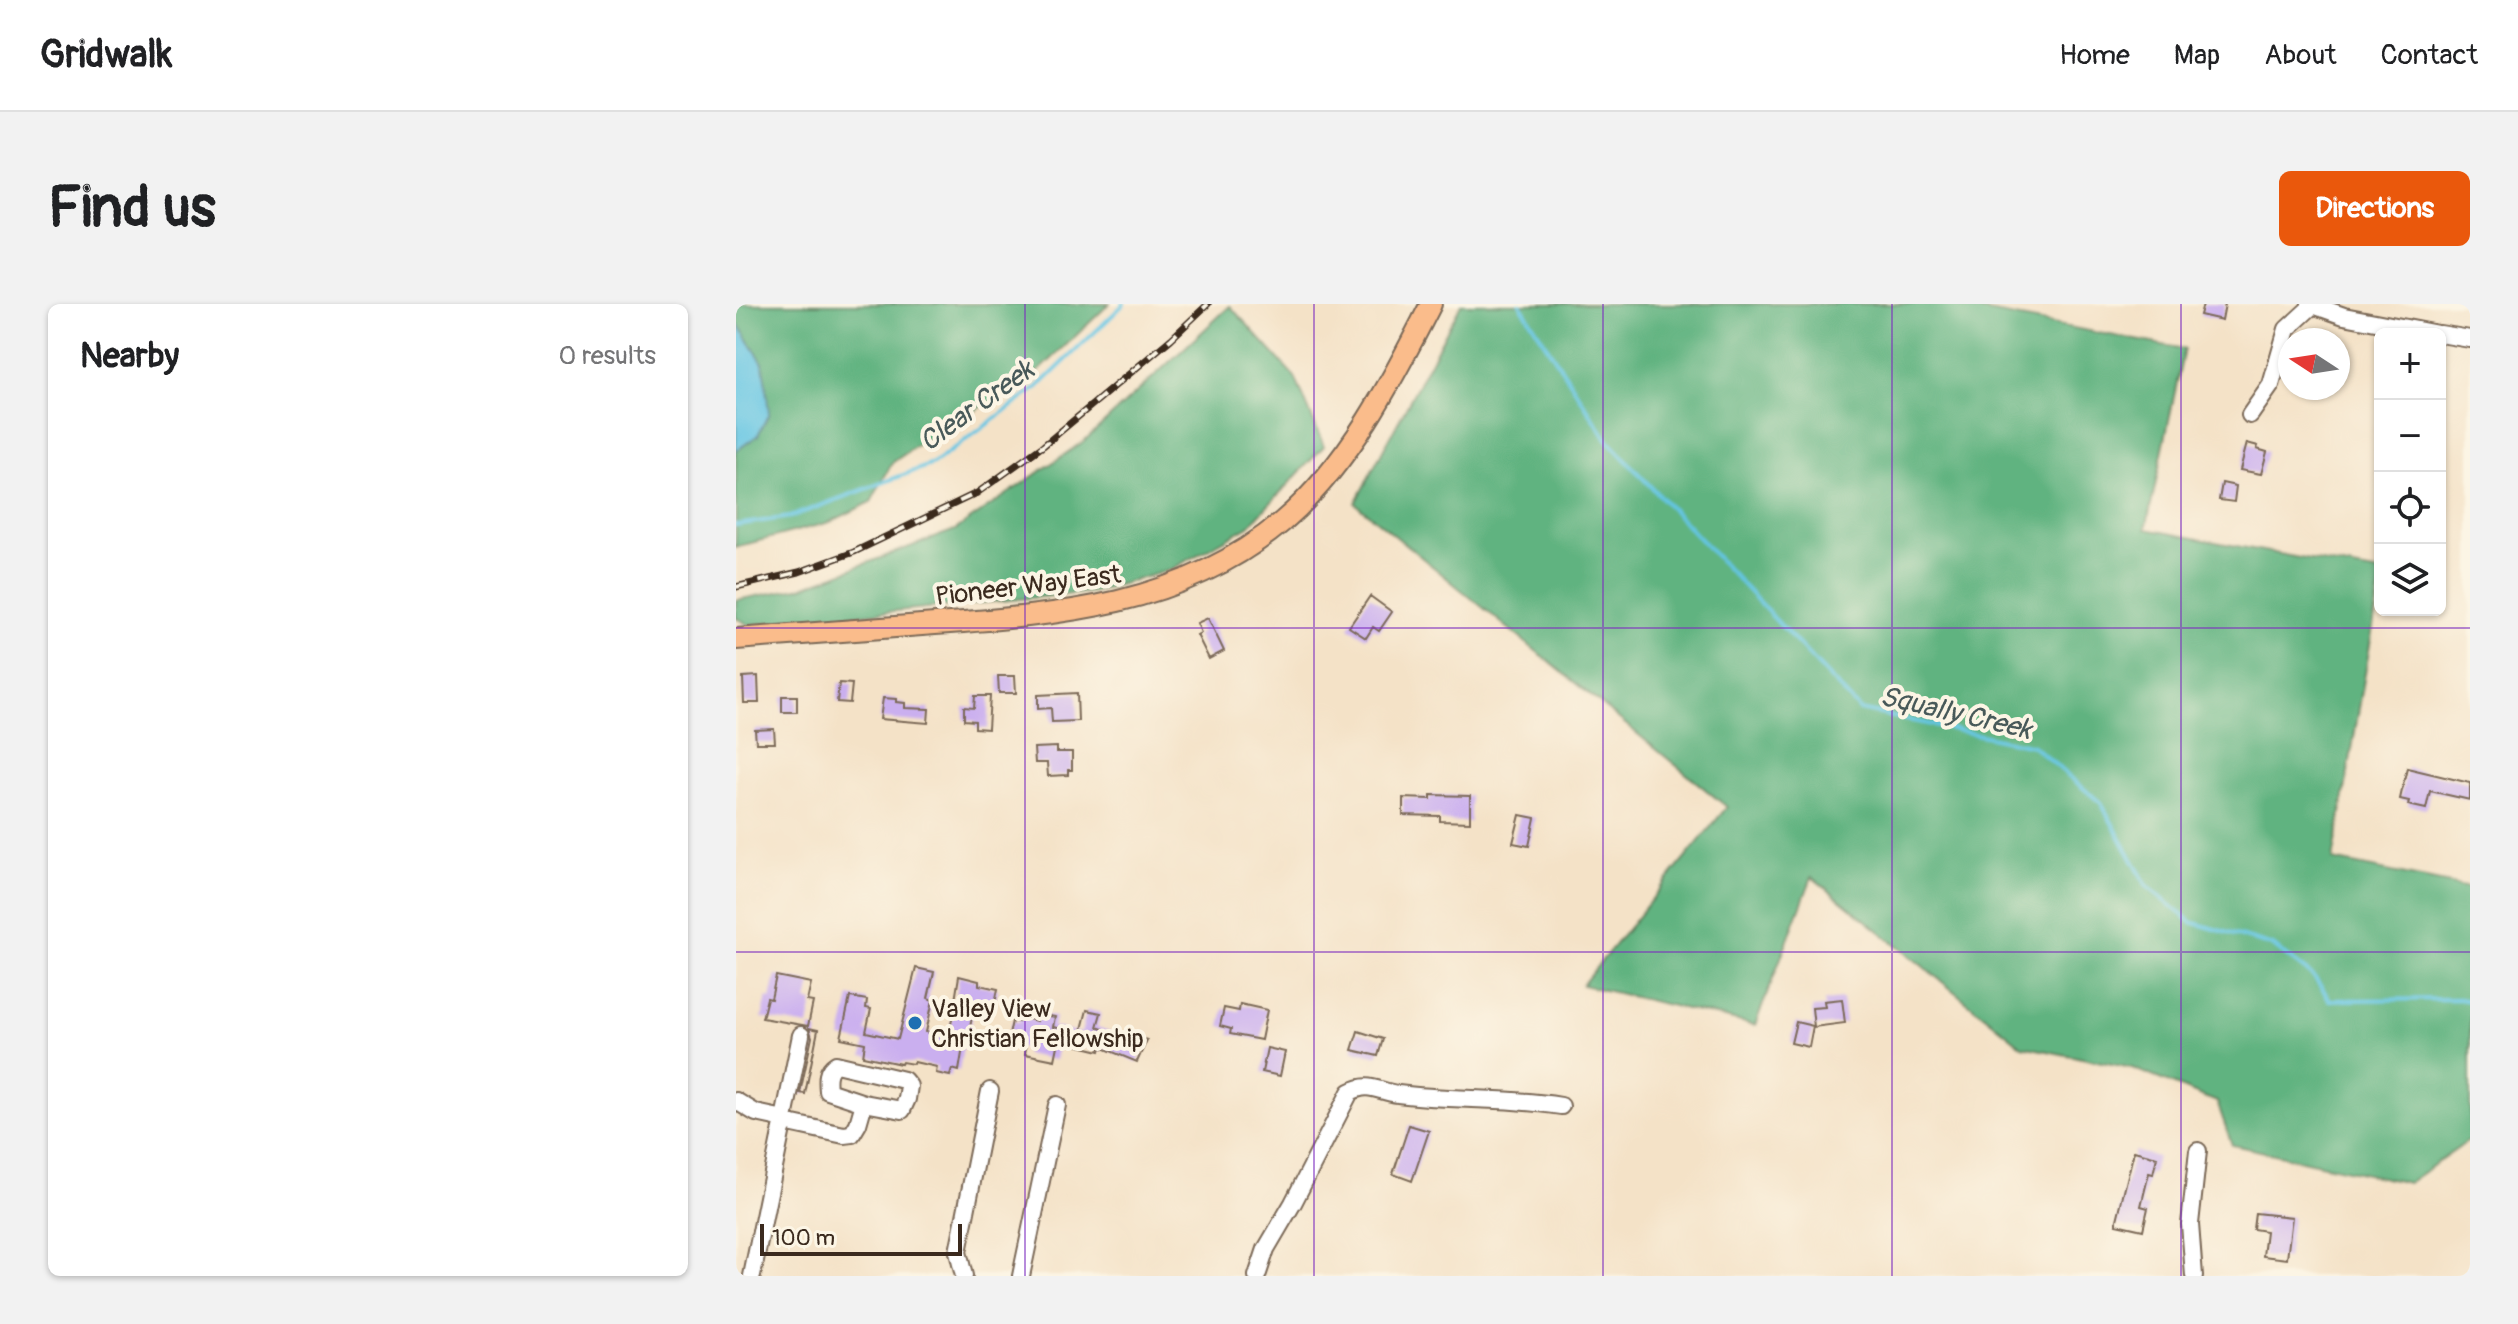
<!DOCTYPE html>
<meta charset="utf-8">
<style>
:root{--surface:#fff;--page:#f2f2f2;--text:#202124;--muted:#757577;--line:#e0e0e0;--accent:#ea580c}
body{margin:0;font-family:Pangolin,sans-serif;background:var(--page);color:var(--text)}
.controls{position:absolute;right:24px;top:24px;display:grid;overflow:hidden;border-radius:12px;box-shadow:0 2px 6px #0004}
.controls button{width:72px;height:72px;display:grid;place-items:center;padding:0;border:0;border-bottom:2px solid var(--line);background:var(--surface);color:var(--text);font:40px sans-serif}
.compass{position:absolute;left:1542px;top:24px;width:72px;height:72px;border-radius:50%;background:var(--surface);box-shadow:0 2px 6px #0004;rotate:282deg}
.scale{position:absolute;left:24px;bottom:20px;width:202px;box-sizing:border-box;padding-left:8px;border:4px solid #3b2a1e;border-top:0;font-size:22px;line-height:28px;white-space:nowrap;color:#3b2a1e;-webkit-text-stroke:6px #fcf5e5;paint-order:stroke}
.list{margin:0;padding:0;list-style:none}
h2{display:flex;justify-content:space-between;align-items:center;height:104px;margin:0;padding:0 32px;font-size:34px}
h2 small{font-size:26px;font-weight:400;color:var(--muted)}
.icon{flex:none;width:44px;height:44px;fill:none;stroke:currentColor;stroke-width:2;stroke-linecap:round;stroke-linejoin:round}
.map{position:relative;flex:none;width:1734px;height:972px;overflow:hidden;border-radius:12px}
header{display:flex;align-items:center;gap:48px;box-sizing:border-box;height:112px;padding:0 40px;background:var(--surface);border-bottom:2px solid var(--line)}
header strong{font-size:38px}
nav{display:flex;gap:44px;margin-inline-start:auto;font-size:28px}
.intro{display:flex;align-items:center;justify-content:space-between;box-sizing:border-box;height:192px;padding:0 48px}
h1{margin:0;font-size:56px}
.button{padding:20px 36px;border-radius:12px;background:var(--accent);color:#fff;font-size:28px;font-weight:700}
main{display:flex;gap:48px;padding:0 48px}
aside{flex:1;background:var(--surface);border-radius:12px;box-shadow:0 2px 6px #0004}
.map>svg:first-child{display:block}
.forest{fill:#61b380;stroke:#4e6e4f;stroke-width:2}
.water{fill:#65c6e4;stroke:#507881;stroke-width:2}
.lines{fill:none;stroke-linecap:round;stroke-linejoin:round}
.stream{stroke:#65c6e4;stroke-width:4}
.building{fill:#caafef}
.minor-casing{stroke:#7c6a59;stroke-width:20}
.major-casing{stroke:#7c6a59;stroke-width:24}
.minor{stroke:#fff;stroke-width:16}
.major{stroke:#fabc8b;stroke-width:20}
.rail-casing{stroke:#3b2a1e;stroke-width:7}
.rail{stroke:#fcf5e5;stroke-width:4;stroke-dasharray:12;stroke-linecap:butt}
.grid{fill:none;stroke:#7b2cbf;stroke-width:2;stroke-opacity:0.55}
.poi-dot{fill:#1f6fb2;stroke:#fcf5e5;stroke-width:3}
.labels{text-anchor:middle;stroke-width:8;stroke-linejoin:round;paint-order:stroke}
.street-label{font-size:26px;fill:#3b2a1e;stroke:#fcf5e5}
.poi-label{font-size:26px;fill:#3b2a1e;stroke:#fcf5e5;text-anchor:start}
.water-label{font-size:28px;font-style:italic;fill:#485959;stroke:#fcf5e5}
</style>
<header>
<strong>Gridwalk</strong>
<nav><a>Home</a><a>Map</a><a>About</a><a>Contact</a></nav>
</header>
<div class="intro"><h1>Find us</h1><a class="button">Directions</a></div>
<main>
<aside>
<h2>Nearby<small>0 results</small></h2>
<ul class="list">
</ul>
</aside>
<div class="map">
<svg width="1734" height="972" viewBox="0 0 1734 972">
<rect width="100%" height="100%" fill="#fcf5e5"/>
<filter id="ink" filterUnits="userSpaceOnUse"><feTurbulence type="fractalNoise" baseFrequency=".0125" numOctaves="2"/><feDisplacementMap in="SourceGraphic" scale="16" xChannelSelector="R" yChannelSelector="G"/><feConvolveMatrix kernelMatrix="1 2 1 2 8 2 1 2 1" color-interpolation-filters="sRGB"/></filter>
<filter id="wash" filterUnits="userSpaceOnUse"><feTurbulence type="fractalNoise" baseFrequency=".006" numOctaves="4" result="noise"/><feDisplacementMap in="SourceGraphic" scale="32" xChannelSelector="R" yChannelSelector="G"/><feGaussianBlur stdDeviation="1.8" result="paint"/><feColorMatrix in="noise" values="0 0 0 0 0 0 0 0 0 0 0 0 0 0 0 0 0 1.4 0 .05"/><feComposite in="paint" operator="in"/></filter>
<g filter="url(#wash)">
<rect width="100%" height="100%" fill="#f4e2c7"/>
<path class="forest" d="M0,0H373L299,71L183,140L156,159L135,198L94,218L0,243V147L22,131L27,59L0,17Z
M725,0H1211L1448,45L1410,225L1644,269V282L1597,556L1734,584V836L1672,879L1496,841L1481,798L1396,764L1286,742L1076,573L1019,721L846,681L991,503L619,199Z
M494,2L559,73L588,142L513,222L434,266L358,288L13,321L0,314V296L67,283L219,226L348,137Z"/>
<path class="water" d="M0,17L27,59L33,109L22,131L0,147Z"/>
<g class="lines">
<path class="stream" d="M784,0L872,137L1124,406L1297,442L1365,499L1411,582L1455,618L1537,642L1578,673L1594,696L1723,695L1734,697
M0,221L54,213L197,160L301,84L388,0"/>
</g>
<g id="blocks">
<path class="building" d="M1467,0H1489L1486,16L1464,11Z
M1511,139L1522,142L1521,145L1531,148L1525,170L1504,166Z
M1486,179L1500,182L1498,198L1483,196Z
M634,292L656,308L643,327L637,323L630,334L613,323Z
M472,314L488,347L473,355L461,331L465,329L461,319Z
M22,372L23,399H8L7,373Z
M262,372H279L280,389H263Z
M103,379L116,380L114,399L101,398Z
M341,389L342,417L316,418L315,404L302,405V391Z
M46,392H61V408H46Z
M239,392H254L252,425L239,424V417L228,416V403L238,404Z
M147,394L160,395V398L169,399V404L193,405L192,419L144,415Z
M38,425L39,439H20L19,426Z
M321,443V448H336V466H332V471L312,472L311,459H299L298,444Z
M1671,464L1734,479V496L1694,487L1690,505L1672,501L1673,497L1664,495Z
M695,491L734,492V518L704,517V512L667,511V494L695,495Z
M784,511L799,514L793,542L777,539Z
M180,664L198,668L192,694L197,696L190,728L213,733L223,672L243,677V681L262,685L258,704L239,700L232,732L229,731L223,767L216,765L214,772L200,769L201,763L178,758L177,760L166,758L165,760L127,752L129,739L105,734L114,693L131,696L130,704L135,705L130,728L162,735Z
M40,672L75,679L71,697L77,698L72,722L26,714L31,694L35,695Z
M1106,695L1109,719L1078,723L1076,704L1089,703L1088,697Z
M504,700L531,706L525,736L494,730L495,725L484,722L488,704L503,707Z
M351,706L365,709L361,723L398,736L400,732L411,736L401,758L365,743L364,747L323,737L319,756L289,750L290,744L271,740L276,717L283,718L284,713L301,717L303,710L319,713L317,723L345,729Z
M1060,718L1077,722L1073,743L1055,739Z
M73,724L82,726L69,790L64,789L76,733Z
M622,727L647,735L642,752L616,746Z
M531,744L549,748L544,772L526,768Z
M673,821L693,827L676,877L657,870Z
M1398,847L1421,853L1417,870L1413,869L1405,902L1412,904L1407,926L1380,920Z
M1519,909L1556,913L1551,955L1527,952L1530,927L1517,925Z"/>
</g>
</g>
<g filter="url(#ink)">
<use href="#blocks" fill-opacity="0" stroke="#7c6a59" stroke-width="2"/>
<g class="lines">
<g class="minor-casing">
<path id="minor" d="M1574,0L1608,12L1702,30
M1704,30L1734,35
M1514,111L1535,81L1551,25L1576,2
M100,760L168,776L173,782L171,795L166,806L128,799L92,787C91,776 90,766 100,760Z
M0,797L20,809L48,815
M48,818L108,831L116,830L122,820L128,799
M16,972L65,731
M228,972L222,948L254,787
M285,972L321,801
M521,972L530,945L557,899L614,788C634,777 642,788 662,790C716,797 771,793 825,802
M1458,972L1454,920L1462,847"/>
</g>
<g class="major-casing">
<path id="major" d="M0,335C66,330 133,325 199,320C323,311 446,302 546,218C613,161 656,77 695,0"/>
</g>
<use href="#minor" class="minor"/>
<use href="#major" class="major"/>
<g class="rail-casing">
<path id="rail" d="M0,283L63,268L118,248L241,189L307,142L435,35L472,0"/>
</g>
<use href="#rail" class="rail"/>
</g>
</g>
<path class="grid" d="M289,0V972M578,0V972M867,0V972M1156,0V972M1445,0V972M0,324H1734M0,648H1734"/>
<circle class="poi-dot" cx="179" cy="719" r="8"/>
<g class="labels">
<g class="street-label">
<text transform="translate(292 281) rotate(-7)" y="9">Pioneer Way East</text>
</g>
<g class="poi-label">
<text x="195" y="713">Valley View<tspan x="195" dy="30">Christian Fellowship</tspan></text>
</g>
<g class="water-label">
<text transform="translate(240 101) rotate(-36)" y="10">Clear Creek</text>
<text transform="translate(1220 408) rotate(13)" y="10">Squally Creek</text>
</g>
</g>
</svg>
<div class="controls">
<button>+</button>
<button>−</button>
<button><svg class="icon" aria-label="locate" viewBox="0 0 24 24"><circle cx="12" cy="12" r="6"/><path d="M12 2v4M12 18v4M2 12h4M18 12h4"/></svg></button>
<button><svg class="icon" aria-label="layers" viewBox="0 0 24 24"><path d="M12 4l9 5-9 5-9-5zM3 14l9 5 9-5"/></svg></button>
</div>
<svg class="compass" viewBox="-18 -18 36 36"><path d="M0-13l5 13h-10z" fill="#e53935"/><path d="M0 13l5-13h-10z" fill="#757577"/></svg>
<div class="scale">100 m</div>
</div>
</main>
